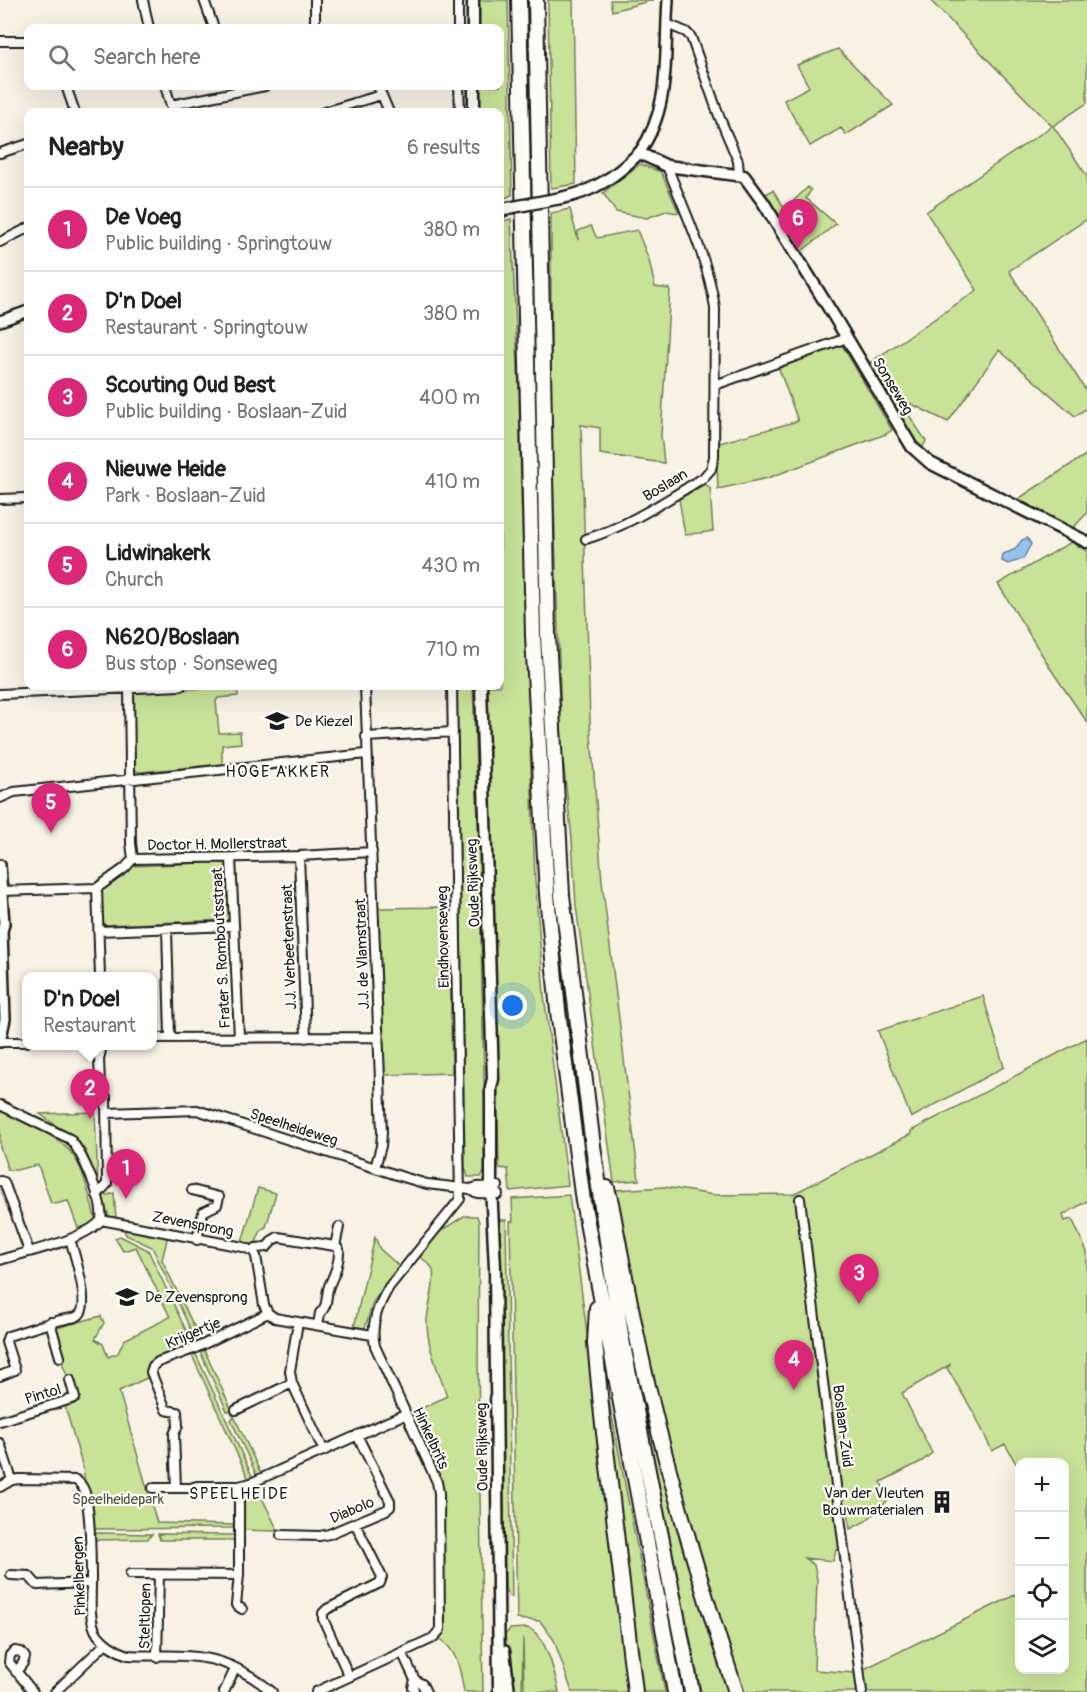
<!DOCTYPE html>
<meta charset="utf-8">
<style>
:root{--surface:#fff;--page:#f6f6f6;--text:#222;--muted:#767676;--line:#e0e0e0;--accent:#db2777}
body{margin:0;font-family:Pangolin,sans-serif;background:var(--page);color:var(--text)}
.controls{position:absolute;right:18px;bottom:18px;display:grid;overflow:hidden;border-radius:12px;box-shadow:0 6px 24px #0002}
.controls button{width:54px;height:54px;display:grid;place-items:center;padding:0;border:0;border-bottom:2px solid var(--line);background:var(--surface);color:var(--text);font:30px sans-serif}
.you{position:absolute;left:513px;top:1006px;width:21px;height:21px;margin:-15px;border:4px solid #fff;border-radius:50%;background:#1a73e8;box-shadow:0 0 0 9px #1a73e833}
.badge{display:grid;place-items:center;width:39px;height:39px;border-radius:50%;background:var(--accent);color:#fff;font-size:20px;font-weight:700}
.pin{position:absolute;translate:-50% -50px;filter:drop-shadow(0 2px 3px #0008)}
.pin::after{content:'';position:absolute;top:32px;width:21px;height:18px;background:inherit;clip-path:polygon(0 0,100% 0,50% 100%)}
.popup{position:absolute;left:22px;top:972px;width:135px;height:78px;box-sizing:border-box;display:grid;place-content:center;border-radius:12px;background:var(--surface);filter:drop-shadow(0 2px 4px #0005);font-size:20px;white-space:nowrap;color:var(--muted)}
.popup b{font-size:22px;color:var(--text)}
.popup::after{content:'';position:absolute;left:50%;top:100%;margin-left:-12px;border:12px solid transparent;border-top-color:var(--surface)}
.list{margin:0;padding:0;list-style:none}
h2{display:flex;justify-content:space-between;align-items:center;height:78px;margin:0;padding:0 24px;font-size:26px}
h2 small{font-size:20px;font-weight:400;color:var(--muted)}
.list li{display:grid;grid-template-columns:39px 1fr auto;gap:18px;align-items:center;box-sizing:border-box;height:84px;padding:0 24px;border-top:2px solid var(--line)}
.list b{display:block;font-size:22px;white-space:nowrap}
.list p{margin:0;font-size:20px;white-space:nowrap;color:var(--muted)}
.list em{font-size:20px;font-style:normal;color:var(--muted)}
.icon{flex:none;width:33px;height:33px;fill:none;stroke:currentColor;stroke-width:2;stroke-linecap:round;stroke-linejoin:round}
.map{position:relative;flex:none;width:1087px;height:1692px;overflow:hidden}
.search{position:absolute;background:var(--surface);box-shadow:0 6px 24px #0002;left:24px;top:24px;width:480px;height:66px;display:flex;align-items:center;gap:15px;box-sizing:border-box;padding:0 21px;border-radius:12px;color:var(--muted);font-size:22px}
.panel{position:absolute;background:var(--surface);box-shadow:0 6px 24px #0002;left:24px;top:108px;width:480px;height:582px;border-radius:12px}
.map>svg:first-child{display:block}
.green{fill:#c8e298;stroke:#727f5a;stroke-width:1.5;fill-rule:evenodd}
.water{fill:#95c3f0;stroke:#65809b;stroke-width:1.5}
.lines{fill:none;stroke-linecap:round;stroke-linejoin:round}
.minor-casing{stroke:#1c1c1c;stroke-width:12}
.tertiary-casing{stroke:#1c1c1c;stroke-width:14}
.secondary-casing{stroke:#1c1c1c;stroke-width:15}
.motorway-casing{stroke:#1c1c1c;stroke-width:18}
.minor{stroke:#fdfcf7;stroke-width:8}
.tertiary{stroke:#fdfcf7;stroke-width:9}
.secondary{stroke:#fdfcf7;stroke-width:10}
.motorway{stroke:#fdfcf7;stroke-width:14}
.secondary-bridge-casing{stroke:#1c1c1c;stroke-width:15;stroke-linecap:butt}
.secondary-bridge{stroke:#fdfcf7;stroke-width:10}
.labels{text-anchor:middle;stroke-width:4.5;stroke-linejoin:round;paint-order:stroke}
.street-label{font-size:15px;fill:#1c1c1c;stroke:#fdfcf7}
.poi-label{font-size:15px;fill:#1c1c1c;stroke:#fdfcf7;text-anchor:start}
.park-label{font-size:15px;fill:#505741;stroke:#fdfcf7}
.neighbourhood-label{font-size:16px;letter-spacing:1.5px;fill:#1c1c1c;stroke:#fdfcf7}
</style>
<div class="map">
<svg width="1087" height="1692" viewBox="0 0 1087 1692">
<rect width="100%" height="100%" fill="#f8f2e4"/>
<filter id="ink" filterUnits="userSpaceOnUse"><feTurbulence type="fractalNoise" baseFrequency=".0167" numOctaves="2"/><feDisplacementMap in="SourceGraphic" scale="12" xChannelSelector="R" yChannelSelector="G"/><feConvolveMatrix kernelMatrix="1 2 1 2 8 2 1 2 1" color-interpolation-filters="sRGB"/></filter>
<g filter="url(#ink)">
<path class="green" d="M477,0H508L512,195L500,200V112H479V86H500V28H477Z
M548,0H573L576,184L551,188Z
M610,0H653L612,11Z
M930,0H1087V103L1053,126L1087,176V219L1009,271L1087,392V408L1075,416L999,350L948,422L897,397L926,441L921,450L868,364L977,290L926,212L1052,126Z
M838,49L893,105L846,135L841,128L810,146L784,100L809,87L797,65Z
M640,164L661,172L679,213L666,211L647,218L616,212L603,193Z
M808,187L811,190L806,198L836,224L801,252L766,194L773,190L785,209Z
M570,209L578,240V231L591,226L597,238L637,230L649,260L655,287L670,289L661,435L664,463L600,454V428L581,425L590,721L602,882L639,1180L614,1182L576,906L572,839L562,751L551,411V213Z
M511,219L519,391L521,495L535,880L544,995L568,1185L510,1191L508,1169L499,1168L492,855L485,686H500V222Z
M842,345L892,430L886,434L768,478L718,489L716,444L798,421L778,366Z
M1087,454V513L1073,528L1018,499Z
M705,484L710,488L713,531L685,535L679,499Z
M1071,542L1087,551V722L1054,674L998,584Z
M237,686L238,696L218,698L216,701L219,733L240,732L241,743L222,745V764L140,772L135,771L133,693Z
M457,686H473L479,848L486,1170L481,1177H468L465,1167Z
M203,863H227L229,919L227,920L104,925L102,923L101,891L133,866Z
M449,907L452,1073L385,1075L378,908Z
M983,996L1004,1067L911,1118L878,1031Z
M1087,1038V1201L1063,1215L1065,1221L1071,1219L1073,1221L1087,1252V1692H742C688,1527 643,1361 615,1190L665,1187L714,1195L793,1194L911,1134V1131ZM951,1364L947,1368L975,1415L992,1451L1005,1444L1019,1469L1020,1462H1064V1670H1020L1019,1593L856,1673L814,1670L817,1579L814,1565L804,1558L833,1561L836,1550H840L839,1536L847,1504L850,1529L866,1521L887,1501L881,1482L922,1461L932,1453L902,1393Z
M0,1110C20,1117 64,1139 75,1158C86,1176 90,1200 96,1221L94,1224L78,1228L68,1201L55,1204L51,1203L38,1165L16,1170H8L0,1147Z
M95,1112L98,1185L85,1150L78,1141L40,1114Z
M258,1188L276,1193L266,1227L261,1230L255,1245L242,1242Z
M114,1193L116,1219L109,1216L101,1197Z
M569,1195L602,1449L610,1553L629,1692H572L554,1640L540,1621L517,1619L510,1222L513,1221L512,1199Z
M464,1216H477L479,1222L478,1361L483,1692H464C460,1669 458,1651 438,1637L440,1492L408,1415L447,1396C439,1372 427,1347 427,1322C427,1305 436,1288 433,1270C431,1264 425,1261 420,1257L439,1232Z
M500,1220H506L512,1597L509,1596L505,1589Z
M123,1227L168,1235L162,1260L199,1337L195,1339L152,1247L126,1235Z
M120,1236L148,1250L191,1341L183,1346L185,1350L153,1360L147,1370L149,1377L119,1391L157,1523L234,1525V1528L92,1529L83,1468L64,1403L76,1399L60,1357L53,1329L101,1316L104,1323L95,1339L103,1344L108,1357L118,1353L124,1340L170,1317L136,1247L123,1251L115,1238Z
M375,1237L380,1249L400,1267L373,1302L365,1328L354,1327Z
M202,1345L232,1411H227L198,1347Z
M194,1350L253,1478L249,1480L190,1351Z
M600,1354L665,1692H643Z
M642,1400L697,1596L728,1692H701Z
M234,1416L261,1474L257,1476L231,1420Z
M255,1483L278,1531L241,1530L244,1490Z
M95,1533L152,1534L148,1539L95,1540Z
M158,1534L234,1535V1540H160Z
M527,1628C546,1633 555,1674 559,1692H524L523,1637L522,1692H512L505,1635L510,1629Z"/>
<path class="water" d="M1027,538L1031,544L1023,559L1008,564L1002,561L1003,554L1014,550L1022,540Z"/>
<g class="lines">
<g class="minor-casing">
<path id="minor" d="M143,0L149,28
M204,0L214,28
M315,0V28
M458,0V28
M667,24L686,32L691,37L719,116L738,161L739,174
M0,41H28
M66,86L75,112
M165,86L173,112
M378,86L389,112
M459,86L460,112
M171,105L265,86
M324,112L381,95
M0,153L28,144
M0,242L28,228
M715,385L847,338
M0,499L28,498
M586,539C628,526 665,501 703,478L711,469L714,457L715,308C708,259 685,212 667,166
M365,686L382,1133L381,1146L375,1168
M129,689L131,843L133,859
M0,694L181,686
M366,737L453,732
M0,798L14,792L366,754
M299,856L306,1038
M231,858L239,1037
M97,888L100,976
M1,891L97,888L125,868L133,859L299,856L372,852
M167,929L170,1037
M98,931L233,926
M153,1038L379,1037
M0,1042H27
M0,1105L70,1139C83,1154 104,1202 101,1220
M107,1113L197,1110L403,1177L427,1184L470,1189L477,1193L498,1194
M0,1181L4,1182L29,1251
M470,1189L477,1187L498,1186
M192,1190L219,1197L217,1205L203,1212L197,1240
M97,1195L107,1184L106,1097L100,1085L99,1059L102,1046
M800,1199L862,1692
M101,1220L243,1247L253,1251L256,1256L264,1305L268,1313L275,1318L372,1335
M335,1246L339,1227
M253,1251L256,1248L267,1247L273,1240L278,1237L335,1246L339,1249C340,1262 334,1275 329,1286C325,1297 329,1305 320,1313L318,1325
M0,1260C25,1252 86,1240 101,1220
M50,1322L60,1357
M298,1322L290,1371L292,1383L324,1451
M0,1376L15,1370L6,1342L8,1336C28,1330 46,1323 66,1319C71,1318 76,1318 79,1315C91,1305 74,1253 70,1239
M236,1410L292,1383
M0,1421L75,1398L70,1380
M0,1443L12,1480
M239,1486V1575
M0,1487L12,1480L19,1479L76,1480C86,1487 86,1497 88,1509C91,1534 91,1559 91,1584C91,1599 89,1616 95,1630C101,1642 116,1651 128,1655C153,1657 180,1653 204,1658C227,1661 254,1676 272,1692
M153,1488H191L197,1486H239L251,1483L405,1414
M176,1488L174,1434L178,1426L177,1412L166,1410L151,1372L153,1366L158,1362L196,1348L268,1313
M281,1535L320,1536L329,1534L386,1510L390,1507V1501L357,1435
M130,1574L239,1575L236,1605L242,1609
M11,1575L29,1576L37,1585L91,1583
M402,1652L415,1680L413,1688L415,1692
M157,1657L159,1575
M16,1672L23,1663L25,1657L21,1652L15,1651L10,1655L9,1662L33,1692
M349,1676L323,1619V1613L327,1609L380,1583L382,1577L355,1523
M415,1680L422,1684L426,1692
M55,1692L106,1643
M224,1692L235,1669
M316,1692L433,1638L440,1630L439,1493L437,1482L375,1346C370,1324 378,1306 389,1287L460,1199L452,686"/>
</g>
<g class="tertiary-casing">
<path id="tertiary" d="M639,153C672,107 664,53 668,0
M0,321L28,311
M0,865L4,924L2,931L5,1019L0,1042"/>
</g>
<g class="secondary-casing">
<path id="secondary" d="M473,0V28
M474,86V112
M561,198C594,192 616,176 639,153L667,166L744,176L763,202L835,318L912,447L930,463L1087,542
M500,212L508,208
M481,686L493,1079L491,1087V1186L495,1268L499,1692
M504,1651L509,1692"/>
</g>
<g class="motorway-casing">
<path id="motorway" d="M519,0L533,636L547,895L558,1011L583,1201L675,1692
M536,0L548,636L562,895L593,1146L621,1335L692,1692
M607,1188L611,1203C619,1246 627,1289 636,1332C661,1454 697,1574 736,1692
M597,1308L595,1343L602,1416L635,1692"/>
</g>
<use href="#minor" class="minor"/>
<use href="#tertiary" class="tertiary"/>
<use href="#secondary" class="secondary"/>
<use href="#motorway" class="motorway"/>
<g class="secondary-bridge-casing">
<path id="secondary-bridge" d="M508,208L561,198"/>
</g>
<use href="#secondary-bridge" class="secondary-bridge"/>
</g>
</g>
<defs>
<g id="school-bare" transform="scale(1.8)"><path d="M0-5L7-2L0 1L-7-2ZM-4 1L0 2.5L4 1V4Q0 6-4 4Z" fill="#1c1c1c" stroke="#fdfcf7" stroke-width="2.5" paint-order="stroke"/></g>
<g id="building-bare" transform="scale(1.8)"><path d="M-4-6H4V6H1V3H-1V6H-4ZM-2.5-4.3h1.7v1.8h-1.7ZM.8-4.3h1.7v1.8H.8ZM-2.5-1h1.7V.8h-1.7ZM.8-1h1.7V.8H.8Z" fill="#1c1c1c" stroke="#fdfcf7" stroke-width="2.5" paint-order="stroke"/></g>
</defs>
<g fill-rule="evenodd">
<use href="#school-bare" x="277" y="721"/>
<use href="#school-bare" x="127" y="1297"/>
<use href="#building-bare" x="942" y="1502"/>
</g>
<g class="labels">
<g class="street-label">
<text transform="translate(893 386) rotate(59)" y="5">Sonseweg</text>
<text transform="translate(665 485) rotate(-31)" y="5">Boslaan</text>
<text transform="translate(217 844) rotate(-1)" y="5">Doctor H. Mollerstraat</text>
<text transform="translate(473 883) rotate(-92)" y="5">Oude Rijksweg</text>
<text transform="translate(443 937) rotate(-91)" y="5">Eindhovenseweg</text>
<text transform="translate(289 947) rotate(-92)" y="5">J.J. Verbeetenstraat</text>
<text transform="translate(221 948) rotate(-93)" y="5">Frater S. Romboutsstraat</text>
<text transform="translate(362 954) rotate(-92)" y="5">J.J. de Vlamstraat</text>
<text transform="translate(294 1127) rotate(18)" y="5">Speelheideweg</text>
<text transform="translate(193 1224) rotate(11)" y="5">Zevensprong</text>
<text transform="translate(193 1333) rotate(-23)" y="5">Krijgertje</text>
<text transform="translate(43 1394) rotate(-17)" y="5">Pintol</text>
<text transform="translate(843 1426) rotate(83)" y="5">Boslaan-Zuid</text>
<text transform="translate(431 1438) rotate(65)" y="5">Hinkelbrits</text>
<text transform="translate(482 1447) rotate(-91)" y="5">Oude Rijksweg</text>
<text transform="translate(352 1510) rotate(-23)" y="5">Diabolo</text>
<text transform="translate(79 1576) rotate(-92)" y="5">Pinkelbergen</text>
<text transform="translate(145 1616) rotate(-89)" y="5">Steltlopen</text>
</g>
<g class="poi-label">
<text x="295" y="726">De Kiezel</text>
<text x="145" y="1302">De Zevensprong</text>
<text x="924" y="1498" text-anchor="end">Van der Vleuten<tspan x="924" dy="17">Bouwmaterialen</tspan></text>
</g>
<g class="park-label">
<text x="118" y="1504">Speelheidepark</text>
</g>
<g class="neighbourhood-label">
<text x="278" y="777">HOGE AKKER</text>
<text x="239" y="1499">SPEELHEIDE</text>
</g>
</g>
</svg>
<div class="controls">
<button>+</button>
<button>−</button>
<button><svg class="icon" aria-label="locate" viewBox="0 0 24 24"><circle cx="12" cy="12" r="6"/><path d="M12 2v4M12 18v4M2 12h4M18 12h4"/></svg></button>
<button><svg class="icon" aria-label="layers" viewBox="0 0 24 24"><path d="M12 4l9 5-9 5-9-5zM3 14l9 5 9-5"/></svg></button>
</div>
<div class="you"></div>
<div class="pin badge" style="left:126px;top:1199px">1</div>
<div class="pin badge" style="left:90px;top:1119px">2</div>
<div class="popup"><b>D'n Doel</b>Restaurant</div>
<div class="pin badge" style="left:859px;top:1304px">3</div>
<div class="pin badge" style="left:794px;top:1390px">4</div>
<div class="pin badge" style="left:51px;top:833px">5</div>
<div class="pin badge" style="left:798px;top:249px">6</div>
<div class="search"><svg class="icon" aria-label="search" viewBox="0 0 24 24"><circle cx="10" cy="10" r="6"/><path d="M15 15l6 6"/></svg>Search here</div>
<section class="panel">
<h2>Nearby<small>6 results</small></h2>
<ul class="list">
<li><span class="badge">1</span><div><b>De Voeg</b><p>Public building · Springtouw</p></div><em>380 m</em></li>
<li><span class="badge">2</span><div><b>D'n Doel</b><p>Restaurant · Springtouw</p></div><em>380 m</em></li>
<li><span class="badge">3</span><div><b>Scouting Oud Best</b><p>Public building · Boslaan-Zuid</p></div><em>400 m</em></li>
<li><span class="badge">4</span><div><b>Nieuwe Heide</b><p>Park · Boslaan-Zuid</p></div><em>410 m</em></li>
<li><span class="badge">5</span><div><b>Lidwinakerk</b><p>Church</p></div><em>430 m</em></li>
<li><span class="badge">6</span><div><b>N620/Boslaan</b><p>Bus stop · Sonseweg</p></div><em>710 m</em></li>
</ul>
</section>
</div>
